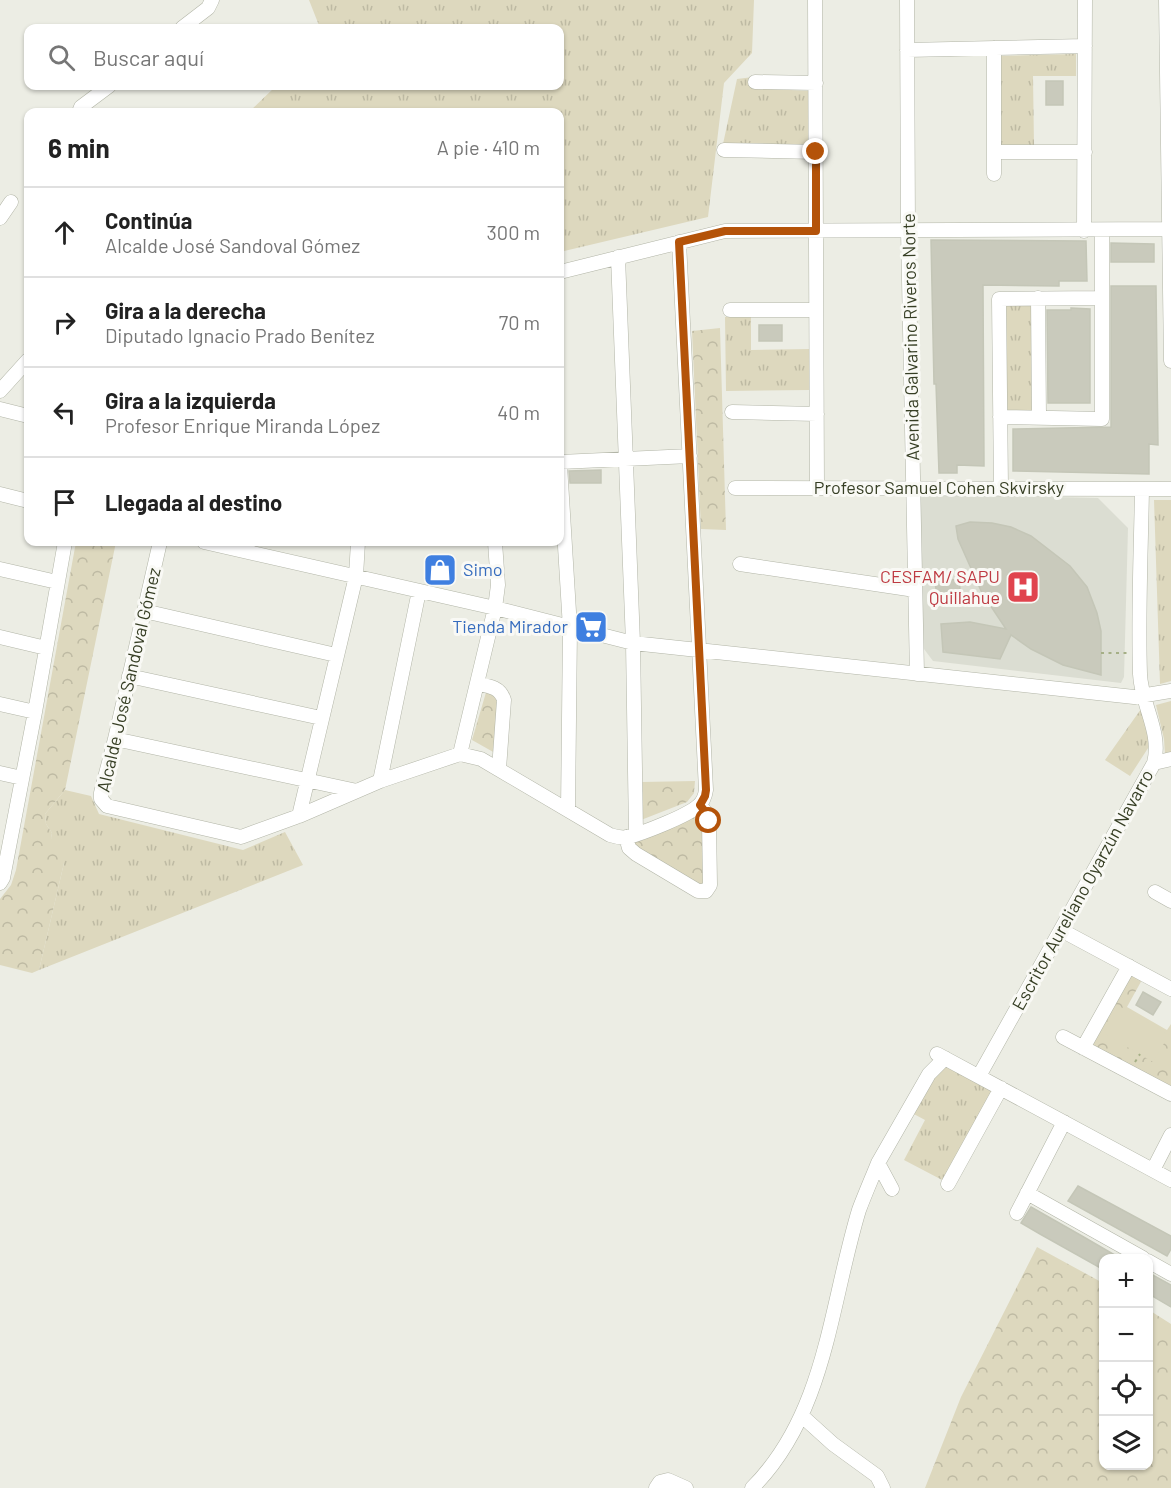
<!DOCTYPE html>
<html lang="es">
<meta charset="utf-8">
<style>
:root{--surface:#fff;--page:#f6f6f6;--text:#222;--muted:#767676;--line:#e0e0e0}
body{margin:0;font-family:Barlow,sans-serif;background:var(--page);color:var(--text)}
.controls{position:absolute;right:18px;bottom:18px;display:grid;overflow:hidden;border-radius:12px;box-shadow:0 2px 4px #0004}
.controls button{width:54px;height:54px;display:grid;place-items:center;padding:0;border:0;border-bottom:2px solid var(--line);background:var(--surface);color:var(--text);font:30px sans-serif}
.stop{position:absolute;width:18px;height:18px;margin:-14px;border:4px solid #b45309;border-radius:50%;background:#fff}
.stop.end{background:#b45309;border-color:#fff;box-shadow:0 2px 6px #0008}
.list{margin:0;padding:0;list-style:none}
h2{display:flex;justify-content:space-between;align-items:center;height:78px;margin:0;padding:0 24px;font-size:26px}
h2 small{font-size:20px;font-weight:400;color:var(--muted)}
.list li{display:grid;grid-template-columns:39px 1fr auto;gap:18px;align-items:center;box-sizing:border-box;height:90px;padding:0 24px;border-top:2px solid var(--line)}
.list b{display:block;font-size:22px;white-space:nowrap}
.list p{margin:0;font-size:20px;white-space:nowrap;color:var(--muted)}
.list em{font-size:20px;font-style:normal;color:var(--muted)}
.icon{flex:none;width:33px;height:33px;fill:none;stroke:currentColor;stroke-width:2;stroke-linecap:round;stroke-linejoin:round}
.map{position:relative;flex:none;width:1171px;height:1488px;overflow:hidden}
.search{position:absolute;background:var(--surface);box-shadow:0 2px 4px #0004;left:24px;top:24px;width:540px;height:66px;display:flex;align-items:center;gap:15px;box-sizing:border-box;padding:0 21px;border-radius:12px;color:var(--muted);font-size:22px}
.panel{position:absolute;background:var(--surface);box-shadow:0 2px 4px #0004;left:24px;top:108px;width:540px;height:438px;border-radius:12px}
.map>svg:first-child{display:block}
.built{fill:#dbddd2}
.grass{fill:url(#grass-tufts)}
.park{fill:url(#park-crowns)}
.garden{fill:#ddd8be}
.building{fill:#c9cabc;stroke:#c4c6b7;stroke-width:1.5}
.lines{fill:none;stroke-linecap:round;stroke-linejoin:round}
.minor-casing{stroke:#b2b5a7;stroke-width:15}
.path{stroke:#a5af86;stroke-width:2;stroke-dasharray:3 4.5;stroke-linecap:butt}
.minor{stroke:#fff;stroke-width:14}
.route{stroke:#b45309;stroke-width:8}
.labels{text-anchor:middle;stroke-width:6;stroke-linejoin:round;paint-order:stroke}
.street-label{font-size:18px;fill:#363e24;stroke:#f9f9f5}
.shop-label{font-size:18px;fill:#366cbe;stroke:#f9f9f5;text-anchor:start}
.health-label{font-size:18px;fill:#be3a42;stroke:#f9f9f5;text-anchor:end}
</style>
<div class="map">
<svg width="1171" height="1488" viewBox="0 0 1171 1488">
<defs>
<pattern id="grass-tufts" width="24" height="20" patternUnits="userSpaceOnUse" patternTransform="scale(1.5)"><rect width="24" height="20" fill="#ddd8be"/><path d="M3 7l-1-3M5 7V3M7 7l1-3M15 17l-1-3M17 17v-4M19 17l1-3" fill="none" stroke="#bebaa3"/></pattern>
<pattern id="park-crowns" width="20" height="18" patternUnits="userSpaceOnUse" patternTransform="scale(1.5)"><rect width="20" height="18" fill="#ddd8be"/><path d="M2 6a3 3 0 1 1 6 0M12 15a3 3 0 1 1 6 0" fill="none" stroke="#bebaa3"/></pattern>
</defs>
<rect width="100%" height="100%" fill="#ecede4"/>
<path class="built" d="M918,494L1098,498L1128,528L1124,677L1121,683L933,661L921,645Z"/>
<path class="grass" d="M309,0H754L752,53L724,83L708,217L560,252V112H249L276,86H560V28H320Z
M1076,54V76H1033L1034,146H1001V56Z
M753,77L754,88L809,91L808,145L723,144L737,79Z
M1005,305H1032L1033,412L1006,411Z
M751,316V350L810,349V390L726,391L725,317Z
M1154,500H1171V681L1160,684Z
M1171,701V753L1165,755L1164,739L1156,705Z
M1141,709L1150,745L1130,776L1105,760Z
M65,790L91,796L99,814L243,850L285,832L303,865L39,970L64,863L51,838L52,833L46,824L45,814Z
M948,1066L997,1090L944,1181L904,1160L925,1120L912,1113L931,1076Z"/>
<path class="park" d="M720,328L726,530L701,529L692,331Z
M76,542H116L65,790L45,814L46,824L52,833L51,838L62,846L64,863L39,970L32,973L0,965V899L11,885L16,870Z
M487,689L498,698L495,753L472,740Z
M695,781L694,793L687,802L641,820V782Z
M695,817L702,818L705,823L704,883L697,885L632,847L629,840L665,831Z
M1130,971L1143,978L1127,1007L1167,1030L1171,1024V1090L1089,1046Z
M1037,1247L1103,1283L1104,1466H1148L1149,1310L1171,1324V1488H925L961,1397Z"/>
<path class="garden" d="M1119,1006L1169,1035L1153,1062L1103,1033Z"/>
<path class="building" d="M1046,81H1063V105H1046Z
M931,240L1086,241L1087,281H1059V286L983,285L984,466L957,465V473H939L936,384H934Z
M1111,243L1154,244V262H1111Z
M1111,286H1156L1158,445L1149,444V474L1013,471V429L1111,427Z
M1071,308L1090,309V403H1048L1047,310H1071Z
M759,325H782V341H759Z
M601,470V483H570L569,471Z
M970,522L992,523L1011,527L1031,536L1070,566L1087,587L1097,613L1101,631V675L1063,665L1031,649L1011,635L1000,659L943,652L941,624L970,622L1006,629L982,593L958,539L956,526Z
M959,579L961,600L938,603L935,582Z
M1143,992L1161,1002L1153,1015L1136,1005Z
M1078,1186L1171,1236V1249L1167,1256L1068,1201Z
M1031,1207L1082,1236L1120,1258H1104V1270L1040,1234L1021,1223Z
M1149,1273L1171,1285V1307L1149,1294Z"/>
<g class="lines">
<g class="minor-casing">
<path id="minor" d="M815,0L817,488
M907,0L908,230L917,674
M1166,0L1171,361
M182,28L208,8L212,0
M907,50L1085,46
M755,82L816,83
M79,112L81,107L109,86
M724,150L816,152
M994,152H1085
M994,174V48
M0,218L11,202
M1084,231L1085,0
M618,257L633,643L636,834
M560,272L725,231L1171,229
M1038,298L1039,418
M730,310H816
M0,391L28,360
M0,409L28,416
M732,412L817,414
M1000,417L1102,419V230
M560,462L690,456
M560,465L570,628L568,810
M735,488L1171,489
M1001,488L999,299L1102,298
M0,494L28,501
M160,542L115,739L101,793V799L107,806L241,837L299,816L380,781L460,754L481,759L610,835C616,837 622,838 628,837C643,833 687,816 698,806C703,802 705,797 706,790L679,242
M204,542L495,608L633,643L1134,697L1171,691
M740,564L915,590
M0,569L57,582
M144,611L336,655
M0,637L46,648
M129,676L321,718
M477,684C489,686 500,687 504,700L499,769
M0,704L35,712
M115,739L357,791
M460,754L495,608L498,585L495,542
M1154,763L1171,759
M0,773L22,778
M380,781L419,591
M299,816L356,576L358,542
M626,837L629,848L636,854L698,891H706L710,885L709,821L707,814L700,805
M0,883L3,878L35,712L65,542
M1155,892L1171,901
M1061,930L1171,989
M1063,1037L1171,1094
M1083,1048L1129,966
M937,1054L1171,1180
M979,1076L1154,763C1162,732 1141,704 1140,674C1138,612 1141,550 1142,489
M1153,1170L1171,1135
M948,1184L1001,1088
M892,1189L878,1163L929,1074L945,1058
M1027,1193L1143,1258
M1017,1213L1064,1122
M1148,1261L1171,1274
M802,1416L833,1444L877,1476L883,1488
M656,1488L660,1482L668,1480L686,1488
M752,1488C826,1414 830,1305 859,1210C865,1194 872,1178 878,1163"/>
</g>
<path class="path" d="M1101,653H1128
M1135,1062L1140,1054"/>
<use href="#minor" class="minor"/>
</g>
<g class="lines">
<path class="route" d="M709,821L707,814L700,805L705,796L706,790L679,242L725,231H816V152"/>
</g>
<defs>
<g id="shop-square" transform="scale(1.725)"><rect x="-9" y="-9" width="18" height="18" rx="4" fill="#3f7fe0" stroke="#f9f9f5"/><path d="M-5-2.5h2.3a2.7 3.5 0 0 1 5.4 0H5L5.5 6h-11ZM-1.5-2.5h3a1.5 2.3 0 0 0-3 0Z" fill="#fff"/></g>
<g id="hospital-square" transform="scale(1.725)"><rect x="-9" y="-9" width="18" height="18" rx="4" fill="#e0444e" stroke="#f9f9f5"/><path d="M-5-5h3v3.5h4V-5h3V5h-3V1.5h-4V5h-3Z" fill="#fff"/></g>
<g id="supermarket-square" transform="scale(1.725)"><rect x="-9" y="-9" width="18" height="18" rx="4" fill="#3f7fe0" stroke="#f9f9f5"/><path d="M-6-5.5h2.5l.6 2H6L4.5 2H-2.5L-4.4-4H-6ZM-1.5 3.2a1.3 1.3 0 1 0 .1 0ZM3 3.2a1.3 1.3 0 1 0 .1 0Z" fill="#fff"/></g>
</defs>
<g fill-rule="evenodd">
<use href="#shop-square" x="440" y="570"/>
<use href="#hospital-square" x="1023" y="587"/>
<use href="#supermarket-square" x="591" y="627"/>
</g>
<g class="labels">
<g class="street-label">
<text transform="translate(911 337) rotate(-91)" y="6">Avenida Galvarino Riveros Norte</text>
<text x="939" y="494">Profesor Samuel Cohen Skvirsky</text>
<text transform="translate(129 680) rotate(-77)" y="6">Alcalde José Sandoval Gómez</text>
<text transform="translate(1083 890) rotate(-61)" y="6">Escritor Aureliano Oyarzún Navarro</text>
</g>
<g class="shop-label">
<text x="463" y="576">Simo</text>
<text x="568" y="633" text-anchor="end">Tienda Mirador</text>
</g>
<g class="health-label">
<text x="1000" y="583">CESFAM/ SAPU<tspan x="1000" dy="21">Quillahue</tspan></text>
</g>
</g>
</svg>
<div class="controls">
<button>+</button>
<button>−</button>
<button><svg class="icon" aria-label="locate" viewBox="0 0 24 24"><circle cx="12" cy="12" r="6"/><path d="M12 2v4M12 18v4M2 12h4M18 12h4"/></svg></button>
<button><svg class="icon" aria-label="layers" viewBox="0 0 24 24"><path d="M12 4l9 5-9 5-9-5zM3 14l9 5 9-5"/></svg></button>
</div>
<div class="stop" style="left:709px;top:821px"></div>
<div class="stop end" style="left:816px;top:152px"></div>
<div class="search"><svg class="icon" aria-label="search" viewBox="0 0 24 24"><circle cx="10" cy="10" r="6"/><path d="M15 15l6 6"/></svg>Buscar aquí</div>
<section class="panel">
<h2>6 min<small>A pie · 410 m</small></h2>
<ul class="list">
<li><svg class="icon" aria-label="ahead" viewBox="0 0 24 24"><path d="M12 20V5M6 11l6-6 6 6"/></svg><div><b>Continúa</b><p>Alcalde José Sandoval Gómez</p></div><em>300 m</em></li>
<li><svg class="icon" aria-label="right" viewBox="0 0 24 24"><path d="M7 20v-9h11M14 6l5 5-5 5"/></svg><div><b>Gira a la derecha</b><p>Diputado Ignacio Prado Benítez</p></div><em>70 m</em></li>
<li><svg class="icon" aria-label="left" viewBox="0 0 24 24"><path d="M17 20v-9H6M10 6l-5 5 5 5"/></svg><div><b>Gira a la izquierda</b><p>Profesor Enrique Miranda López</p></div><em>40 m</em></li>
<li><svg class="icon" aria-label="arrive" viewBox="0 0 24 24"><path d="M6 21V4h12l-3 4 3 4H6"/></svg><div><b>Llegada al destino</b></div></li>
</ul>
</section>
</div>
